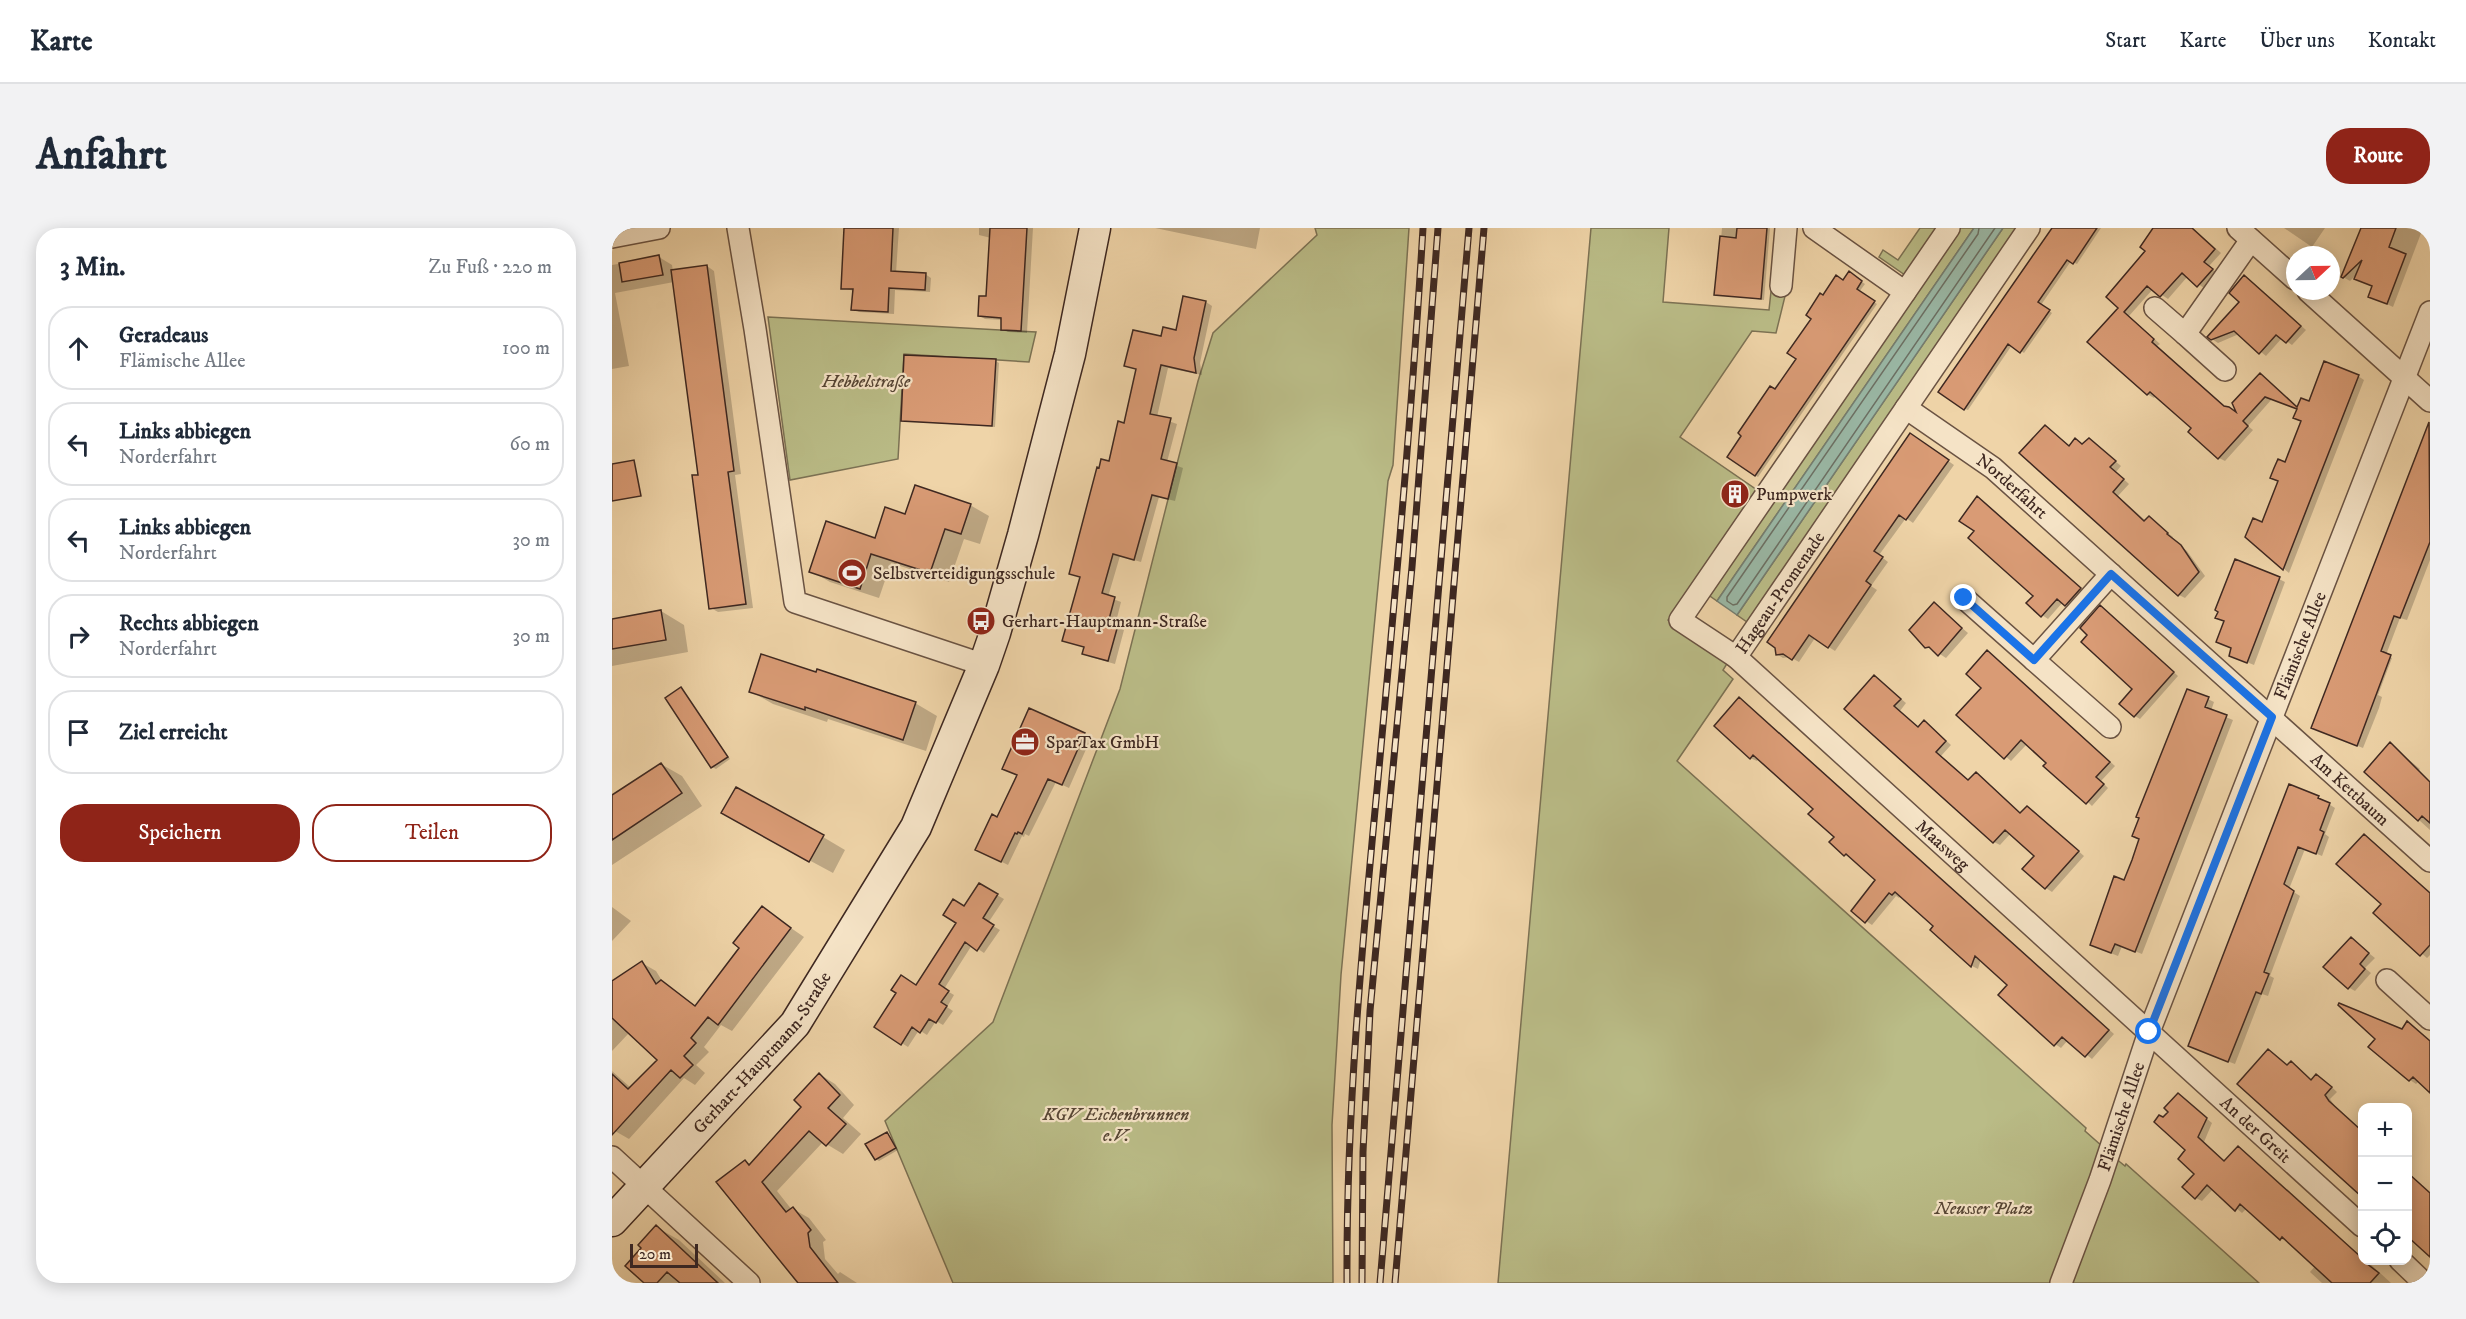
<!DOCTYPE html>
<html lang="de">
<meta charset="utf-8">
<style>
:root{--surface:#fff;--page:#f2f2f3;--text:#1f2937;--muted:#747a83;--line:#e0e1e3;--accent:#8f2418}
body{margin:0;font-family:"IM FELL DW Pica",serif;background:var(--page);color:var(--text)}
.controls{position:absolute;right:18px;bottom:18px;display:grid;overflow:hidden;border-radius:12px;box-shadow:0 3px 15px #0003}
.controls button{width:54px;height:54px;display:grid;place-items:center;padding:0;border:0;border-bottom:2px solid var(--line);background:var(--surface);color:var(--text);font:30px sans-serif}
.compass{position:absolute;left:1674px;top:18px;width:54px;height:54px;border-radius:50%;background:var(--surface);box-shadow:0 3px 15px #0003;rotate:68deg}
.scale{position:absolute;left:18px;bottom:15px;width:68px;box-sizing:border-box;padding-left:6px;border:3px solid #3e2821;border-top:0;font-size:16px;line-height:21px;white-space:nowrap;color:#3e2821;-webkit-text-stroke:4px #f5e3c6;paint-order:stroke}
.stop{position:absolute;width:18px;height:18px;margin:-14px;border:4px solid #1a73e8;border-radius:50%;background:#fff}
.stop.end{background:#1a73e8;border-color:#fff;box-shadow:0 2px 6px #0008}
.list{margin:0;padding:0;list-style:none}
h2{display:flex;justify-content:space-between;align-items:center;height:78px;margin:0;padding:0 24px;font-size:26px}
h2 small{font-size:20px;font-weight:400;color:var(--muted)}
.list li{display:grid;grid-template-columns:39px 1fr auto;gap:18px;align-items:center;box-sizing:border-box;height:84px;margin:0 12px 12px;padding:0 12px;border:2px solid var(--line);border-radius:24px}
.list b{display:block;font-size:22px;white-space:nowrap}
.list p{margin:0;font-size:20px;white-space:nowrap;color:var(--muted)}
.list em{font-size:20px;font-style:normal;color:var(--muted)}
.actions{display:flex;gap:12px;padding:18px 24px}
.actions a{flex:1;padding:14px 0;border:2px solid var(--accent);border-radius:24px;text-align:center;font-size:21px;color:var(--accent)}
.actions .main{background:var(--accent);color:#fff}
.icon{flex:none;width:33px;height:33px;fill:none;stroke:currentColor;stroke-width:2;stroke-linecap:round;stroke-linejoin:round}
.map{position:relative;flex:none;width:1818px;height:1055px;overflow:hidden;border-radius:24px}
header{display:flex;align-items:center;gap:36px;box-sizing:border-box;height:84px;padding:0 30px;background:var(--surface);border-bottom:2px solid var(--line)}
header strong{font-size:28px}
nav{display:flex;gap:33px;margin-inline-start:auto;font-size:21px}
.intro{display:flex;align-items:center;justify-content:space-between;box-sizing:border-box;height:144px;padding:0 36px}
h1{margin:0;font-size:42px}
.button{padding:15px 27px;border-radius:24px;background:var(--accent);color:#fff;font-size:21px;font-weight:700}
main{display:flex;gap:36px;padding:0 36px}
aside{flex:1;background:var(--surface);border-radius:24px;box-shadow:0 3px 15px #0003}
.map>svg:first-child{display:block}
.green{fill:#babc87;stroke:#7c7254;stroke-width:1.5}
.water{fill:#9ab8a6;stroke:#757e71;stroke-width:1.5}
.shadow{fill:#0003}
.lines{fill:none;stroke-linecap:round;stroke-linejoin:round}
.shore{stroke:#6c7064;stroke-width:1.5}
.building{fill:#d99b75;stroke:#3e2821;stroke-width:1.5}
.street-casing{stroke:#6a5343;stroke-width:24}
.secondary-casing{stroke:#3e2821;stroke-width:33}
.street{stroke:#f5e3c6;stroke-width:21}
.secondary{stroke:#f5e3c6;stroke-width:30}
.rail-casing{stroke:#3e2821;stroke-width:7}
.rail{stroke:#f5e3c6;stroke-width:4.5;stroke-dasharray:14;stroke-linecap:butt}
.route{stroke:#1a73e8;stroke-width:8}
.labels{text-anchor:middle;stroke-width:4.5;stroke-linejoin:round;paint-order:stroke}
.park-label{font-size:18px;font-style:italic;fill:#574635;stroke:#f5e3c6}
.street-label{font-size:18px;fill:#3e2821;stroke:#f5e3c6}
.poi-label{font-size:18px;fill:#3e2821;stroke:#f5e3c6;text-anchor:start}
</style>
<header>
<strong>Karte</strong>
<nav><a>Start</a><a>Karte</a><a>Über uns</a><a>Kontakt</a></nav>
</header>
<div class="intro"><h1>Anfahrt</h1><a class="button">Route</a></div>
<main>
<aside>
<h2>3 Min.<small>Zu Fuß · 220 m</small></h2>
<ul class="list">
<li><svg class="icon" aria-label="ahead" viewBox="0 0 24 24"><path d="M12 20V5M6 11l6-6 6 6"/></svg><div><b>Geradeaus</b><p>Flämische Allee</p></div><em>100 m</em></li>
<li><svg class="icon" aria-label="left" viewBox="0 0 24 24"><path d="M17 20v-9H6M10 6l-5 5 5 5"/></svg><div><b>Links abbiegen</b><p>Norderfahrt</p></div><em>60 m</em></li>
<li><svg class="icon" aria-label="left" viewBox="0 0 24 24"><path d="M17 20v-9H6M10 6l-5 5 5 5"/></svg><div><b>Links abbiegen</b><p>Norderfahrt</p></div><em>30 m</em></li>
<li><svg class="icon" aria-label="right" viewBox="0 0 24 24"><path d="M7 20v-9h11M14 6l5 5-5 5"/></svg><div><b>Rechts abbiegen</b><p>Norderfahrt</p></div><em>30 m</em></li>
<li><svg class="icon" aria-label="arrive" viewBox="0 0 24 24"><path d="M6 21V4h12l-3 4 3 4H6"/></svg><div><b>Ziel erreicht</b></div></li>
</ul>
<div class="actions"><a class="main">Speichern</a><a>Teilen</a></div>
</aside>
<div class="map">
<svg width="1818" height="1055" viewBox="0 0 1818 1055">
<rect width="100%" height="100%" fill="#efd4a8"/>
<filter id="stains"><feTurbulence type="fractalNoise" baseFrequency=".00333" numOctaves="4"/><feColorMatrix values="0 0 0 0 .2 0 0 0 0 .09 0 0 0 0 .02 0 0 0 .5 -.17"/></filter>
<radialGradient id="worn" r=".72"><stop offset=".6" stop-color="#630" stop-opacity="0"/><stop offset="1" stop-color="#630" stop-opacity=".3"/></radialGradient>
<path class="green" d="M703,0H797L781,237L776,253L729,747L720,897L721,1055H341L273,893L381,794L508,461L586,153L601,105L705,7Z
M979,0H1057L1051,74L1157,82L1160,54L1176,56L1164,105L1140,103L1068,209L1145,262L1056,392L1116,434L1111,442L1121,451L1065,533L1474,900L1473,903L1508,934L1513,938L1514,936L1647,1055H886Z
M1308,0H1326L1293,47L1267,29L1271,22L1286,32Z
M1347,0H1362L1105,373L1095,366Z
M1391,0H1406L1135,394L1125,387Z
M156,89L424,104L417,134L292,126L286,231L178,252Z"/>
<path class="water" d="M1362,0H1391L1125,387L1105,373Z"/>
<path class="shadow" d="M234,0H287L284,45L313,46L319,50L318,64L283,62L282,86L247,84L241,81L242,63L230,60Z
M367,0H421L415,105L396,104L390,101L391,92L373,91L368,88L375,70L379,10L367,7Z
M543,0H648L644,21Z
M1110,0H1158L1152,72L1104,66Z
M1442,0H1489L1465,36L1459,33L1429,77L1440,85L1412,125L1400,117L1356,182L1353,181Z
M1542,0H1581L1609,25L1597,38L1606,46L1593,61L1576,48L1556,71L1541,61L1517,88L1548,116L1545,118L1615,180L1626,185L1648,147L1687,180L1746,148L1752,152L1677,345L1635,309L1651,296L1690,193L1686,181L1660,171L1636,198L1641,202L1613,233L1607,230L1581,200L1544,167L1542,170L1535,166L1508,80L1535,23Z
M1672,0H1713L1700,19Z
M1750,0H1811L1781,79L1758,68L1762,59L1744,51L1747,44L1738,53L1731,49Z
M47,29L60,37L61,43L95,38L102,43L129,246L123,247L141,380L106,384L99,380L88,248L62,54L3,65L17,138L0,141V37Z
M1237,45L1253,56L1247,64L1265,76L1146,249L1117,229L1186,130L1211,69L1232,53Z
M1633,49L1694,102L1680,117L1670,110L1654,128L1627,106L1606,115L1600,111L1629,73Z
M572,70L594,74L600,78L588,135L590,147L556,140L545,189L565,196L555,234L571,240L563,273L547,269L529,334L508,328L496,369L509,374L503,398L512,402L503,436L478,429L471,425L473,420L452,412L469,350L459,345L513,197L525,142L514,138L550,110L565,104Z
M384,133L387,135L383,199L290,193Z
M1433,198L1458,218L1464,212L1472,217L1477,211L1509,238L1504,244L1517,256L1506,268L1534,293L1537,290L1561,309L1560,311L1575,323L1593,348L1573,370L1567,367Z
M1305,211L1342,237L1301,295L1294,290L1267,327L1276,334L1259,358L1265,362L1223,423L1203,410L1187,434L1178,429L1171,430L1165,426Z
M1808,222L1818,226V332L1795,392L1788,390L1774,427L1780,430L1766,467L1770,469L1767,480L1751,520L1706,502Z
M1371,274L1474,365L1460,381L1451,374L1436,391L1430,387L1423,368L1364,303Z
M358,277L377,288L368,316L352,311L337,354L279,335L267,370L218,354L199,343L264,311L294,288Z
M1667,351L1673,354L1642,437L1625,430L1621,420Z
M1322,376L1356,405L1334,430L1309,414Z
M1494,382L1566,448L1528,491L1523,488L1522,461Z
M49,383L72,397L76,424L0,438V392Z
M1375,424L1503,538L1489,553L1496,560L1480,578L1415,516L1399,533L1346,487L1371,459Z
M1263,449L1294,475L1288,483L1307,500L1312,494L1318,498L1339,517L1329,528L1357,553L1364,546L1370,549L1409,586L1415,580L1421,583L1472,628L1440,664L1434,660L1424,628L1399,605L1388,617L1382,614L1234,481Z
M70,461L118,531L104,541L100,539Z
M138,463L303,475L325,488L314,523L216,491L215,494L161,476Z
M1596,471L1602,474L1599,483L1621,492L1530,726L1510,718L1506,728L1486,720L1529,612Z
M1133,475L1502,806L1480,831L1456,812L1449,820L1443,816L1397,756L1369,731L1366,741L1360,738L1320,702L1323,698L1289,667L1287,670L1284,668L1260,697L1254,693L1265,652L1240,629L1233,627L1224,608L1203,581L1147,530L1145,533L1138,530Z
M418,482L479,510L457,560L444,554L417,608L413,606L412,609L410,608L396,637L372,625L406,548Z
M1778,516L1808,541L1806,543L1818,554V602L1754,544Z
M49,536L70,548L90,578L0,637V569Z
M1706,569L1723,580L1713,606L1717,609L1710,628L1693,621L1677,661L1688,668L1658,748L1662,750L1656,768L1650,766L1623,836L1583,821L1577,818Z
M134,598L211,609L233,622L221,645Z
M1752,608L1818,665V727L1815,730L1763,684L1771,676Z
M367,657L392,671L376,695L388,702L372,725L360,717L332,761L342,767L335,779L341,783L331,797L324,793L315,807L307,802L296,819L264,799L305,759Z
M0,679L19,693L0,713Z
M150,680L192,709L120,803L109,797L92,819L97,824L84,837L93,845L83,857L72,850L17,911L3,903L0,900V843L19,860L48,832L17,805L0,823V754L30,735L44,743L52,756L84,778L130,720Z
M1739,711L1763,730L1753,740L1759,745L1743,763L1736,759Z
M1796,795L1818,813V863L1807,853L1804,856L1798,852L1791,803Z
M1656,823L1676,838L1679,835L1685,838L1700,852L1705,847L1711,851L1725,864L1718,871L1723,878L1750,902V966L1627,856Z
M207,846L223,856L242,877L231,890L249,906L231,926L211,914L165,963L180,982L181,981L197,990L214,1012L211,1014L213,1031L226,1046L228,1044L245,1055H188L133,934L139,937L191,879Z
M1566,867L1600,895L1592,914L1614,934L1626,920L1633,924L1750,1030V1032H1754L1779,1055H1710L1698,1044L1704,1037L1677,1013L1669,1011L1635,980L1630,985L1601,961L1590,973L1584,970V946L1575,922L1551,891Z
M275,905L286,922L267,933L264,931Z
M1796,945L1818,965V1027L1796,1007Z
M44,999L67,1012L113,1055H34L32,1020Z"/>
<g class="lines">
<path class="shore" d="M1367,0L1366,6L1115,369V373L1121,377L1125,376L1383,0"/>
</g>
<path class="building" d="M232,0H281L279,43L314,45L313,62L277,60L276,84L239,82L241,61H229Z
M378,0H415L409,103L389,102V90L366,88L367,68H374Z
M1125,0H1155L1149,71L1102,67L1108,8L1124,10Z
M1440,0H1485L1461,36L1455,32L1426,74L1438,82L1408,125L1396,116L1352,182L1326,164Z
M1541,0H1580L1603,21L1592,34L1601,41L1585,59L1570,45L1548,69L1535,58L1512,84L1542,111L1540,114L1612,178L1617,179L1624,184L1620,175L1648,145L1685,179L1689,170L1697,173L1712,133L1747,147L1671,342L1633,309L1641,290L1650,294L1666,253L1658,250L1662,240L1666,231L1673,234L1689,193L1681,190L1685,181L1653,169L1631,193L1636,198L1606,231L1576,204L1579,200L1538,164L1535,167L1475,114L1506,80L1494,69L1533,23L1528,19Z
M1749,0H1784L1777,19L1794,26L1775,76L1756,69L1760,58L1742,51L1750,32L1731,50L1729,49Z
M47,27L51,47L10,54L7,35Z
M95,37L122,243L116,244L134,376L97,381L80,247H86L59,42Z
M1237,43L1250,53L1245,61L1263,73L1143,248L1115,229L1129,208L1126,205L1158,158L1163,161L1184,131L1175,125L1199,91L1194,87L1208,65L1211,67L1224,47L1231,52Z
M1632,47L1689,98L1674,115L1664,107L1647,126L1622,103L1599,112L1595,109L1627,74L1617,65Z
M571,68L594,73L582,130L584,145L549,137L538,186L559,190L549,231L565,235L556,271L540,267L522,332L501,326L490,365L503,369L496,395L506,397L496,433L470,426L472,419L450,413L468,349L457,346L485,239L487,240L489,231L497,233L506,193L512,195L524,141L512,138L521,102L549,108L551,99L564,102Z
M292,127L384,131L380,198L289,193Z
M1817,194L1818,314L1788,390L1782,388L1769,423L1779,427L1745,518L1699,500Z
M1433,197L1457,218L1463,210L1470,216L1477,210L1504,233L1498,239L1512,251L1501,264L1532,293L1537,288L1556,305L1555,306L1569,317L1587,344L1566,368L1407,225Z
M1298,205L1337,232L1294,292L1287,287L1262,323L1271,329L1254,353L1259,357L1216,420L1197,407L1180,432L1171,426L1164,427L1163,420L1155,414Z
M22,232L29,268L0,273V236Z
M303,257L359,276L349,306L333,301L318,345L259,326L248,361L197,344L214,293L263,310L273,279L293,286Z
M1365,268L1469,360L1453,378L1445,371L1429,389L1414,375L1421,368L1356,310L1362,303L1347,293Z
M1623,331L1668,349L1635,435L1617,428L1619,420L1604,414L1612,393L1603,390L1606,384L1603,382Z
M1322,374L1350,400L1326,428L1317,419L1313,420L1297,402Z
M1488,377L1562,444L1522,489L1507,476L1520,461L1469,414L1475,407L1468,400Z
M49,382L54,412L0,421V391Z
M1375,422L1498,534L1484,549L1492,556L1474,576L1431,538L1434,535L1409,512L1392,531L1344,487L1369,460L1354,446Z
M149,426L204,444L205,441L304,474L291,512L193,479V482L137,464Z
M1262,447L1289,471L1282,478L1306,499L1312,492L1334,513L1324,524L1356,552L1364,544L1408,585L1415,578L1467,623L1433,661L1410,641L1422,628L1393,602L1381,615L1232,481Z
M69,459L116,529L99,540L53,470Z
M1575,461L1597,469L1593,479L1615,487L1523,724L1503,716L1499,725L1478,717L1502,648L1512,652L1520,632L1527,611L1520,608L1527,590L1524,589Z
M1127,469L1497,802L1473,829L1450,809L1442,818L1386,767L1395,757L1363,728L1359,739L1318,702L1321,698L1283,664L1280,667L1277,665L1253,695L1239,683L1263,652L1234,626L1232,628L1217,614L1222,609L1196,586L1201,581L1141,527L1138,531L1102,498Z
M417,480L473,505L450,557L436,551L410,606L406,604L405,606L403,605L389,634L363,622L380,586L385,589L405,547L390,541Z
M1778,514L1818,554V595L1810,588L1806,593L1752,544Z
M49,535L70,565L0,612V567Z
M1677,556L1707,568L1706,570L1718,575L1708,602L1712,604L1704,626L1686,619L1672,656L1682,663L1652,744L1657,746L1649,766L1644,764L1616,834L1576,818Z
M124,559L212,607L197,634L109,585Z
M1752,606L1818,665V717L1808,728L1761,685L1769,676L1724,636Z
M367,655L386,666L371,690L382,697L365,723L353,714L327,756L337,763L329,774L335,778L324,795L317,791L308,805L300,799L289,817L262,799L284,765L279,762L289,747L304,757L344,695L331,687L341,671L352,678Z
M150,678L179,700L106,797L96,789L79,810L84,815L72,828L81,837L68,850L59,842L0,907V846L16,861L45,832L0,790V753L30,733L44,756L49,752L83,778L127,720L121,715Z
M1739,709L1757,725L1748,736L1753,741L1736,761L1711,739Z
M1727,775L1790,801L1795,793L1818,813V865L1801,849L1797,853L1756,819L1763,811L1726,777Z
M1656,821L1675,837L1679,833L1699,852L1704,846L1720,859L1713,867L1717,873L1750,903V969L1625,856Z
M207,845L228,867L216,880L234,896L214,918L197,903L150,954L174,984L181,979L199,1002L196,1005L198,1019L226,1055H186L104,954L133,932L137,937L189,879L182,872Z
M1566,865L1595,890L1586,909L1612,933L1626,918L1750,1030V1032L1767,1045L1758,1055H1720L1670,1009L1668,1012L1628,976L1623,983L1595,957L1583,971L1570,959L1582,946L1566,931L1573,922L1542,894L1547,887L1551,889L1556,884L1552,880Z
M275,904L284,920L263,932L253,916Z
M1796,945L1818,965V1029L1796,1009Z
M44,997L106,1055H68L55,1044L45,1055H32L13,1038L29,1020L26,1017Z"/>
<g class="lines">
<g class="street-casing">
<g id="street">
<path d="M126,0L143,101L183,374L372,437"/>
<path d="M1202,0L1293,64"/>
<path id="s1" d="M1337,0L1068,392L1124,429L1750,998"/>
<path d="M1626,0L1683,51"/>
<path d="M0,9L47,0"/>
<path d="M1169,58L1174,0"/>
<path d="M1696,63L1818,173"/>
<path d="M1543,80L1573,106"/>
<path d="M1613,142L1573,106L1639,12"/>
<path id="s2" d="M1294,180L1381,240L1818,633"/>
<path d="M1352,370L1422,432"/>
<path id="s3" d="M1124,429L1417,0"/>
<path d="M1498,499L1422,432L1499,346"/>
<path d="M1775,752L1818,791"/>
<path d="M0,929L137,1055"/>
<path d="M1788,1032L1812,1055"/>
<path id="s4" d="M1449,1055L1488,952L1537,804L1818,84"/>
</g>
</g>
<g class="secondary-casing">
<g id="secondary">
<path id="s5" d="M0,993L183,796L304,599L372,437L383,405L411,307L458,126L483,0"/>
</g>
</g>
<use href="#street" class="street"/>
<use href="#secondary" class="secondary"/>
<g class="rail-casing">
<path id="rail" d="M735,1055C734,886 750,719 766,551C783,368 800,184 811,0
M750,1055L751,924L758,783L800,339L826,0
M768,1055L857,0
M783,1055L872,0"/>
</g>
<use href="#rail" class="rail"/>
</g>
<g class="lines">
<path class="route" d="M1352,370L1422,432L1499,346L1660,489L1537,804"/>
</g>
<defs>
<g id="building-disc" transform="scale(1.5)"><circle r="9.5" fill="#8f2418" stroke="#f5e3c6"/><path d="M-4-6H4V6H1V3H-1V6H-4ZM-2.5-4.3h1.7v1.8h-1.7ZM.8-4.3h1.7v1.8H.8ZM-2.5-1h1.7V.8h-1.7ZM.8-1h1.7V.8H.8Z" fill="#fff"/></g>
<g id="stadium-disc" transform="scale(1.5)"><circle r="9.5" fill="#8f2418" stroke="#f5e3c6"/><path d="M0-5a6.5 5 0 1 0 0 10a6.5 5 0 1 0 0-10ZM-3.5-1.8h7v3.6h-7Z" fill="#fff"/></g>
<g id="bus-disc" transform="scale(1.5)"><circle r="9.5" fill="#8f2418" stroke="#f5e3c6"/><path d="M-5-6H5V4H4V6H2V4H-2V6H-4V4H-5ZM-3.5-4V0h7V-4ZM-3.5 1.2v1.5H-2V1.2ZM2 1.2v1.5H3.5V1.2Z" fill="#fff"/></g>
<g id="office-disc" transform="scale(1.5)"><circle r="9.5" fill="#8f2418" stroke="#f5e3c6"/><path d="M-6-3h4V-5.5h4V-3h4V5H-6ZM-1-4.5V-3h2v-1.5ZM-6 0V1H6V0Z" fill="#fff"/></g>
</defs>
<g fill-rule="evenodd">
<use href="#building-disc" x="1123" y="266"/>
<use href="#stadium-disc" x="240" y="345"/>
<use href="#bus-disc" x="369" y="393"/>
<use href="#office-disc" x="413" y="514"/>
</g>
<g class="labels">
<g class="park-label">
<text x="254" y="159">Hebbelstraße</text>
<text x="504" y="892">KGV Eichenbrunnen<tspan x="504" dy="21">e.V.</tspan></text>
<text x="1372" y="986">Neusser Platz</text>
</g>
<g class="street-label">
<text dy="6" stroke="none"><textPath href="#s2" startOffset="132">Norderfahrt</textPath></text>
<text dy="6" stroke="none"><textPath href="#s3" startOffset="78">Hageau-Promenade</textPath></text>
<text dy="6" stroke="none"><textPath href="#s4" startOffset="681">Flämische Allee</textPath></text>
<text dy="6" stroke="none"><textPath href="#s2" startOffset="586">Am Kettbaum</textPath></text>
<text dy="6" stroke="none"><textPath href="#s1" startOffset="822">Maasweg</textPath></text>
<text dy="6" stroke="none"><textPath href="#s5" startOffset="226">Gerhart-Hauptmann-Straße</textPath></text>
<text dy="6" stroke="none"><textPath href="#s4" startOffset="177">Flämische Allee</textPath></text>
<text dy="6" stroke="none"><textPath href="#s1" startOffset="1245">An der Greit</textPath></text>
</g>
<g class="poi-label">
<text x="1144" y="272">Pumpwerk</text>
<text x="261" y="351">Selbstverteidigungsschule</text>
<text x="390" y="399">Gerhart-Hauptmann-Straße</text>
<text x="434" y="520">SparTax GmbH</text>
</g>
</g>
<rect width="100%" height="100%" filter="url(#stains)"/>
<rect width="100%" height="100%" fill="url(#worn)"/>
</svg>
<div class="controls">
<button>+</button>
<button>−</button>
<button><svg class="icon" aria-label="locate" viewBox="0 0 24 24"><circle cx="12" cy="12" r="6"/><path d="M12 2v4M12 18v4M2 12h4M18 12h4"/></svg></button>
</div>
<svg class="compass" viewBox="-18 -18 36 36"><path d="M0-13l5 13h-10z" fill="#e53935"/><path d="M0 13l5-13h-10z" fill="#747a83"/></svg>
<div class="scale">20 m</div>
<div class="stop" style="left:1537px;top:804px"></div>
<div class="stop end" style="left:1352px;top:370px"></div>
</div>
</main>
